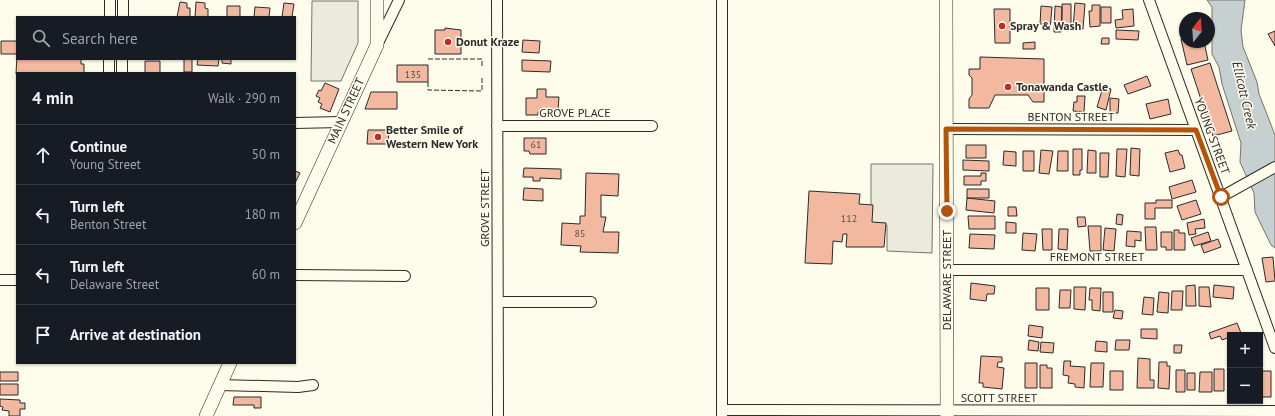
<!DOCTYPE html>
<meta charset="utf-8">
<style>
:root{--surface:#171b24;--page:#242831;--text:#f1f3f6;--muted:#9ea1a6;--line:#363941}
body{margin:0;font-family:"PT Sans",sans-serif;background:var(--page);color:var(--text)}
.controls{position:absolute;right:12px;bottom:12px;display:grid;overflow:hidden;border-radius:0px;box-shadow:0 1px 3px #0004}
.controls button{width:36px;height:36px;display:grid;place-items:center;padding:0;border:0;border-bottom:1px solid var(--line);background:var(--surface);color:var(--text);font:20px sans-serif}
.compass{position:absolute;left:1179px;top:12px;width:36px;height:36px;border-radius:50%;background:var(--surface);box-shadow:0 1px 3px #0004;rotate:17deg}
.stop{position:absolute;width:12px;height:12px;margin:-9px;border:3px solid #b45309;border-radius:50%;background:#fff}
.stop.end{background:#b45309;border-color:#fff;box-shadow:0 1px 4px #0008}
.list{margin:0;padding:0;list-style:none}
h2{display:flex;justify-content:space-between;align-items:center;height:52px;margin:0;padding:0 16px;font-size:17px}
h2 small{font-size:13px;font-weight:400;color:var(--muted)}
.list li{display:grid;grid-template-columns:26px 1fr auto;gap:12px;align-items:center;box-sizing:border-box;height:60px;padding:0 16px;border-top:1px solid var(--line)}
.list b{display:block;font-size:15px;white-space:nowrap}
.list p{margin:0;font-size:13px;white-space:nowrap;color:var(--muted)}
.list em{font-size:13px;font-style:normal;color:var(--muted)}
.icon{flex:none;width:22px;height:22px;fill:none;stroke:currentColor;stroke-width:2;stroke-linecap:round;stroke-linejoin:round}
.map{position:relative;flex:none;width:1275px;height:416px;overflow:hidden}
.search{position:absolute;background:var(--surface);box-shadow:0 1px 3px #0004;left:16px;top:16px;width:280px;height:44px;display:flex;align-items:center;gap:10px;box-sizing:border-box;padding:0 14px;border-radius:0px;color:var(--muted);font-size:15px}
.panel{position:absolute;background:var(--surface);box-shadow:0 1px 3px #0004;left:16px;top:72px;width:280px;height:292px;border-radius:0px}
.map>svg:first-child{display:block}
.parking{fill:#eceadb;stroke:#74746e}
.water{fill:#c7d0d0;stroke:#74746e}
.building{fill:#f2b8a0;stroke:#2b2b2b}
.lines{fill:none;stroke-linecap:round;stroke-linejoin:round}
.minor-casing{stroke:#2b2b2b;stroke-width:12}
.major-casing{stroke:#2b2b2b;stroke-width:14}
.minor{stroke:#fdfbea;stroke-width:10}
.major{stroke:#fdfbea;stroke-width:13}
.fence{stroke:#2b2b2b;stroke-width:1;stroke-dasharray:5 2;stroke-linecap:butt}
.route{stroke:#b45309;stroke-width:5}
.poi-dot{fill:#c62828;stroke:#fdfbea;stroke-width:1.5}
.labels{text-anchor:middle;stroke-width:3;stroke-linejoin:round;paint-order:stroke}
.number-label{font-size:10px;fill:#5d4e48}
.poi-label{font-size:12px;font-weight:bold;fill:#2b2b2b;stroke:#fdfbea;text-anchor:start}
.street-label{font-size:12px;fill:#2b2b2b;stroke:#fdfbea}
.water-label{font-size:13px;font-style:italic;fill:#2b2b2b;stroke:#fdfbea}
</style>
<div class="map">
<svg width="1275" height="416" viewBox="0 0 1275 416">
<rect width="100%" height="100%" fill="#fdfbea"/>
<path class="parking" d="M312,1H358V43L341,81H311Z
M871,164H933L932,253L887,251V225H871Z"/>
<path class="water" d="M1207,0H1245L1241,30L1243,47L1257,82L1259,94L1275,135V248L1271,245L1255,212L1254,193L1240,162L1241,143L1222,84L1219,67L1212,54V7Z"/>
<path class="building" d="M180,2L187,3V8H190V17H177Z
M196,2L205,3V8L208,9V17H195Z
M284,3L294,4L292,17H282Z
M1075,3L1085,4L1083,29L1073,28Z
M1062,4H1071V29H1062Z
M1092,5H1100V26L1090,27L1089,11H1092Z
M227,6H240V17H227Z
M1041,6L1052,7L1050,30L1043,29L1044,24H1040Z
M1055,6L1062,7L1061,32H1054Z
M255,7L270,8L269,17H254Z
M1101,7H1111V23H1101Z
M994,9H1010V43H995Z
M1133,9L1134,26L1116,28L1115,20L1123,19L1122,10Z
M445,28L461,30V54H435V30H445Z
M1116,30L1139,31L1138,40L1116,39Z
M1275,31V46L1268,34Z
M1102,38H1109V44H1101Z
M1185,38V42H1204L1208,60L1187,65L1181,39Z
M523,40L540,41L539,53L522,52Z
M1,41H17V59H81V64H84V73L16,74L17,54H1Z
M1035,42V49H1023V43Z
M980,57L1044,59V102H1033L1028,95H995L989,108H969V99L972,95V78L969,75V69H980Z
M184,59H192V72H184Z
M198,59H219L218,66L197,65Z
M222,59H231V64L222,63Z
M522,60L551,61L550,72L522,71Z
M145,61H160V73H145Z
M1210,63L1232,131L1213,136L1191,69Z
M397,65H428V82H397Z
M1147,76L1151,86L1128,94L1124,85Z
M325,83L339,89L330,112L320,108L322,104L318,102L320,98L316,96L319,90L321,91Z
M1103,87L1111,89L1106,110L1097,107Z
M537,89H546V97H559L558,110H552V113L538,112V115H526V98H537Z
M371,92H397V109H365Z
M1077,96H1085L1084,112L1073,111L1074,102H1077Z
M1110,98L1119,99L1118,113H1110Z
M1168,99L1171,114L1150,119L1146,104Z
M368,130H389L388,144H367Z
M524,138H546V154H530L529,151H524Z
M966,145H986V158H966Z
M1131,148L1140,149L1139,176L1130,175Z
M1073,149H1082V170H1080V175H1073Z
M1117,149H1127L1125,177L1116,176Z
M1041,150L1053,151L1049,174L1039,173Z
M1088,150L1096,151V173H1087Z
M1178,150L1180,155H1182L1185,168L1170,172L1165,153Z
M1004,151L1016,152V166L1003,165Z
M1023,151H1034V171H1023Z
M1058,151H1068V171H1057Z
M1100,153H1109L1108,177H1100Z
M963,160L989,161V171L963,170Z
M524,168L561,169V179L540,178V181H533V177H523Z
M295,171L300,173L295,183Z
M586,173L619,174L618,196L601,195V217H606L603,232H619L618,253L580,252L581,246L561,245L562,223L580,224V216H585Z
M981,173H986V181H981V185H964V176H981Z
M1192,180L1196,192L1172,199L1169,187Z
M524,188L543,189V201L523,200Z
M967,189H989V198H967Z
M809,191L860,194L859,204L873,205L872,222L886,223L884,247H846L847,234H843L842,242L833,241L832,264L805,263Z
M967,198L995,201L994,213L966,210Z
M1156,200H1172V208H1155V219H1145V203H1156Z
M1196,200L1201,214L1182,220L1177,206Z
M1008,207H1016L1017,216H1008Z
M1117,214L1123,215L1122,225L1116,224Z
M968,216H995V229H969Z
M1077,217H1085L1086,226L1078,227Z
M1204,219L1205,228L1195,229L1196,234L1189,235L1187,223Z
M1006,222L1016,223V233H1006Z
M1088,226H1101V251H1090Z
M1145,227H1156L1157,250H1146Z
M1105,228L1116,229L1114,251L1103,250Z
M1042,229H1052V250H1043Z
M1059,229H1068L1067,250L1058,249Z
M1174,230H1179V233H1185V250H1174Z
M1127,231L1141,232V241L1135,240V247L1126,246Z
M1161,232H1172V250H1166V247H1161Z
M1208,232L1211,241L1194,246L1191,238Z
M1023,233L1037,234L1035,251L1022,250Z
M970,234L995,235L994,249L969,248Z
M1218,239L1221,247L1204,253L1201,245Z
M1273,257L1275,281L1266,282L1262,258Z
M971,283L995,286L994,294H987L986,301L970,299Z
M1195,285L1196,306H1186V286Z
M1214,285L1234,287L1233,299L1213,297Z
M1074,287H1086L1085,310L1074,309Z
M1199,287H1209L1211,307L1199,306Z
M1036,288H1049V310H1036Z
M1090,288H1101L1100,311L1092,310V300H1089Z
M1060,290H1071L1070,308H1059Z
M1172,291H1183L1182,310H1171Z
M1103,292H1113V312H1103Z
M1159,292L1169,293L1168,313L1157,312Z
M1144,297L1154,298L1153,315L1142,314Z
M1115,310L1123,311L1122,319L1113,318Z
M1237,323L1241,333L1230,335V337L1222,340L1220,336L1211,339L1209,333Z
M1029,325L1043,327L1042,338L1028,336Z
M1141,329H1157V339L1141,338Z
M1029,340L1039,342L1038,351L1028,350Z
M1116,340H1130L1129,350H1115Z
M1096,341L1107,342V352L1095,351Z
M1041,342L1054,343L1053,353L1040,352Z
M1174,345H1182L1181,353H1174Z
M981,356L1002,357V362H998L997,367L1004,368L1002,389L983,387V383H979Z
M1138,358L1150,359V380H1154V388H1137Z
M1064,361H1071L1070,366L1085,367L1084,388L1075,387V384L1068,383L1069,376L1063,375Z
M1159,362H1167V366H1170L1169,389L1158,388Z
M1025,363H1037V388H1025Z
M1091,363H1104L1103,387H1090Z
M1040,365H1047V368H1052V388H1040Z
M1214,369H1224V391H1214Z
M1176,370H1185V392H1176Z
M1110,371H1123V390H1110Z
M1260,371H1271V397H1260Z
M0,372H18V381H0Z
M1200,372H1212V392H1199Z
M1187,373H1195V390H1187Z
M0,384H18V395H0Z
M234,397H261V408H254V405H233Z
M0,399L20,400V403H25V409H20V416H9V411L2,410L3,407L0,406Z"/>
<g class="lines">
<g class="minor-casing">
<path id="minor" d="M497,0L498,416
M722,0V416
M1149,0L1275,348
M110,17V0
M123,17V0
M378,43L399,0
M109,73V59
M122,73V59
M295,123L341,122
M497,126H652
M946,129L1196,130
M1221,197L1275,167
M947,270H1247
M295,275L405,276
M0,280H17
M498,302H591
M220,385L298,387L313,385
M722,410L1275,411"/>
</g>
<g class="major-casing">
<path id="major" d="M946,0L947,416
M295,223L377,45V0
M206,416L230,363"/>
</g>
<use href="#minor" class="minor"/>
<use href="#major" class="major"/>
<path class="fence" d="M428,59H482V68
M428,82V90L482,91V76"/>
</g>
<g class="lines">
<path class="route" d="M947,211L946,129L1196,130L1221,197"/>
</g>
<g class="poi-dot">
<circle cx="1002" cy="26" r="4"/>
<circle cx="448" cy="42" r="4"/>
<circle cx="1008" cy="87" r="4"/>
<circle cx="378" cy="137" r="4"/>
</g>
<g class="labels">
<g class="number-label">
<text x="413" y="78">135</text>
<text x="536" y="148">61</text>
<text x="849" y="222">112</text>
<text x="580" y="237">85</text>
</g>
<g class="poi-label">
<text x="1010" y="30">Spray &amp; Wash</text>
<text x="456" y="46">Donut Kraze</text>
<text x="1016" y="91">Tonawanda Castle</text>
<text x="386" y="134">Better Smile of<tspan x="386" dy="14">Western New York</tspan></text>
</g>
<g class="street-label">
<text transform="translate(346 111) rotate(-65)" y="4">MAIN STREET</text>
<text x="575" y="117">GROVE PLACE</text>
<text x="1071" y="121">BENTON STREET</text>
<text transform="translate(1212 136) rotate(70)" y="4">YOUNG STREET</text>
<text transform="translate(485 208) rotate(-90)" y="4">GROVE STREET</text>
<text x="1097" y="261">FREMONT STREET</text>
<text transform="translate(947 280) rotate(-90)" y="4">DELAWARE STREET</text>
<text x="999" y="402">SCOTT STREET</text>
</g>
<g class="water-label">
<text transform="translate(1245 95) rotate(77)" y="5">Ellicott Creek</text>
</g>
</g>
</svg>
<div class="controls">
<button>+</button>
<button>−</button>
</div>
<svg class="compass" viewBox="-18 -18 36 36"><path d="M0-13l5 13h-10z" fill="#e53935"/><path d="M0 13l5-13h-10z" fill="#9ea1a6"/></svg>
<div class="stop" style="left:1221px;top:197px"></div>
<div class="stop end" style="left:947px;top:211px"></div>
<div class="search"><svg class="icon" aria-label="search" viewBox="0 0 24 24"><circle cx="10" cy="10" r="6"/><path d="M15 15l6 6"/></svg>Search here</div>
<section class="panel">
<h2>4 min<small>Walk · 290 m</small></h2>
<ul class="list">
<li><svg class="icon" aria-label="ahead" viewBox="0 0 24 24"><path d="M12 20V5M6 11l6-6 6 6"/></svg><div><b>Continue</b><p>Young Street</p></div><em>50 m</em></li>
<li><svg class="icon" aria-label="left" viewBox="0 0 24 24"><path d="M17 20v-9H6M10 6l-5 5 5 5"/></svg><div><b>Turn left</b><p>Benton Street</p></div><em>180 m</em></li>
<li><svg class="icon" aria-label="left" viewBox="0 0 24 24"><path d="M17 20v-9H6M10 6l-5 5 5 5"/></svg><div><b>Turn left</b><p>Delaware Street</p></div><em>60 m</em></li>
<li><svg class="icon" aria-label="arrive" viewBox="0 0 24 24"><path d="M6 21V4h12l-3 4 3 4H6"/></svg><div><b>Arrive at destination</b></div></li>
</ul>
</section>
</div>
